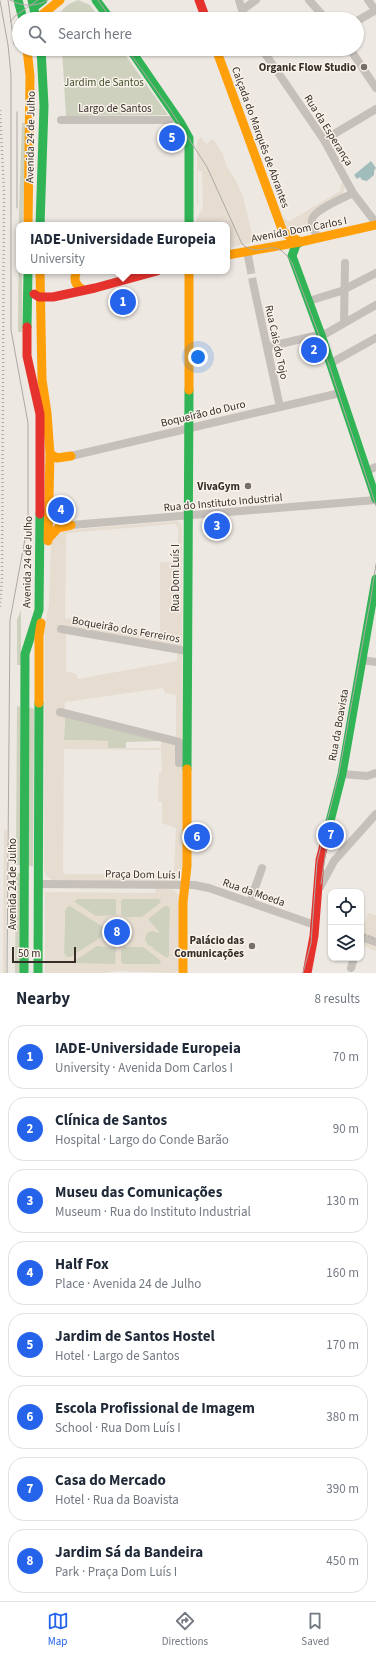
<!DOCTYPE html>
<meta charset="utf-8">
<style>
:root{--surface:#fff;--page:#f2f2f3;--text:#1f2937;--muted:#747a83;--line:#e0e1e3;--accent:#2563eb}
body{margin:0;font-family:"Source Sans 3",sans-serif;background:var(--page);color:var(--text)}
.controls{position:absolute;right:12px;bottom:12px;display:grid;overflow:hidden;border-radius:8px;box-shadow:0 1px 3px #0004}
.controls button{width:36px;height:36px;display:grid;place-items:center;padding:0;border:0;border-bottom:1px solid var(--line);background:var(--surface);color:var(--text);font:20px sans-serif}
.scale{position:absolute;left:12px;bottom:10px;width:64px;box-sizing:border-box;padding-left:4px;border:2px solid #362d29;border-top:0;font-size:11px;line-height:14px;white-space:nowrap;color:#362d29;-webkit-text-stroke:3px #f8f2ea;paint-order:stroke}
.you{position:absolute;left:198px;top:357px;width:14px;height:14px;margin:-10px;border:3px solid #fff;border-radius:50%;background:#1a73e8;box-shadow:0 0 0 6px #1a73e833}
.badge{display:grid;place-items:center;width:26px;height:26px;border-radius:50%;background:var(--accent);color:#fff;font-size:13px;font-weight:700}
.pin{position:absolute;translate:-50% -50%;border:2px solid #fff;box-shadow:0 1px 4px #0006}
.popup{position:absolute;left:16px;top:222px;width:214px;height:52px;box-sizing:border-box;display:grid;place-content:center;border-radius:8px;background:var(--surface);filter:drop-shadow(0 1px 3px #0005);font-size:13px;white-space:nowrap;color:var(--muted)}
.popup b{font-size:15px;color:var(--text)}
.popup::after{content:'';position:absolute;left:50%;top:100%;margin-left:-8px;border:8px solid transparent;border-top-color:var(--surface)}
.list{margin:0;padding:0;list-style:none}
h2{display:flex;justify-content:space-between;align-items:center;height:52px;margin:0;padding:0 16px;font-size:17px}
h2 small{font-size:13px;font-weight:400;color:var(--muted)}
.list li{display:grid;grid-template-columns:26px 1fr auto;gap:12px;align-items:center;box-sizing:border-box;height:64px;margin:0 8px 8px;padding:0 8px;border:1px solid var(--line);border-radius:16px}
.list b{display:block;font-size:15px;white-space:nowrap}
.list p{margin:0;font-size:13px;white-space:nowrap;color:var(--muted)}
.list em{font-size:13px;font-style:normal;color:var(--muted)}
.icon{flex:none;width:22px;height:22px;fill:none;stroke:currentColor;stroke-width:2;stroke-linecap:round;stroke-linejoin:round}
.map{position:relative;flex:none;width:376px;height:973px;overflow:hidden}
.search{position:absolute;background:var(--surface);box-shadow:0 1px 3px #0004;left:12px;right:12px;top:12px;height:44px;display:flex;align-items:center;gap:10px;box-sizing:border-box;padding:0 14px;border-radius:22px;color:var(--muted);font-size:15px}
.sheet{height:628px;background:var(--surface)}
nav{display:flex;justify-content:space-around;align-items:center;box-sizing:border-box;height:56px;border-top:1px solid var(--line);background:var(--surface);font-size:11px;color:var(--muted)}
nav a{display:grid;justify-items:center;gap:2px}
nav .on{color:var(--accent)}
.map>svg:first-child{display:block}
.green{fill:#ced1bd}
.plaza{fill:#e6dcd0;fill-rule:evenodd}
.water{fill:#a0bdbc}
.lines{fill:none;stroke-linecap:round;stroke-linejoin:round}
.street-tunnel{stroke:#c8c3bd;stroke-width:8;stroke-dasharray:8 4;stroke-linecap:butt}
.street{stroke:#c6c0bb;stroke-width:8}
.fast{stroke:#30b455;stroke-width:9}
.slow{stroke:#ff9f0a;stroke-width:9}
.jam{stroke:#e5322d;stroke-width:9}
.tram{stroke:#aea9a5;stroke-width:1}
.rail{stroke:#aea9a5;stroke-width:2.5;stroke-dasharray:1 3;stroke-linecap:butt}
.poi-dot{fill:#766e6a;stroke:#f8f2ea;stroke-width:1.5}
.labels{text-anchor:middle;stroke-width:3;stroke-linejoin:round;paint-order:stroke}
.poi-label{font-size:11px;font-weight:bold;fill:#362d29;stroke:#f8f2ea;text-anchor:end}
.park-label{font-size:11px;fill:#46522f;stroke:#f8f2ea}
.street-label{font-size:11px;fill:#362d29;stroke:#f8f2ea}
</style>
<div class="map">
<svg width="376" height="973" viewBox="0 0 376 973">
<rect width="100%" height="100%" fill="#ede8e2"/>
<path class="green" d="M78,0L90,5L100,19H60C59,8 69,4 78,0Z
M62,49H121L168,115L66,116Z
M22,123H26L23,225H19V271H22V332H18L19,210Z
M21,610V665H17V620Z
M17,706L20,707V865H16Z
M28,707L34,709L33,866H28Z
M65,716L161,741L126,742V748H108L107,741L64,740Z
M16,873H20V973H15Z
M77,899H160L170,908L169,956L159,964H76L66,956L64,953L65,911L67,907Z"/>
<path class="plaza" d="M201,137L206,144L213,139L223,154L226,165L236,181L243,197L254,242L227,248V225H197V218L203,208L202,171H198V204H197V141Z
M343,183L345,187L343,193L314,210L312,229L289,233L283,219L285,218L286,220L290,221L313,207L340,191L341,184Z
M177,521L181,524L182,529L183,874L179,881H54L46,876L44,869L45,625L49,604L51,544L58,534L69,530ZM174,524L178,527V563L160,562V632L65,618L66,537L67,533ZM66,633L177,653V661L78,679L76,674L66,671ZM163,688L165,693L176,695V738L65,710V702ZM65,716L161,739V748H108V741L64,740ZM64,749L161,750L162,772H159L158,802H162V823L176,828L174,874H65L63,872Z
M4,830H7L6,973H3Z
M156,888L174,890L179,895V970L176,973L118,971L104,973H45V892L155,893ZM77,899H115L116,901V915L96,916L76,903L74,901ZM123,899H159L161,902L142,917H125L121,914V901ZM70,906L103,927V936L70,957H67L64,953L65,911L67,907ZM165,906H168L170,908L169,956L167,958L152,948L154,947L148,945L145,939L147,933L152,931L160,933L148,919ZM113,923L128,924L127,940H112L111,938V924ZM97,946L116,948L115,964L75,963L76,960ZM124,947H143L160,960L161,963L159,964H123L121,962V950Z
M368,913L376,915V951L361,945V934Z"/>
<path class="water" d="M371,161L376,168L374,171V175L367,181L362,180L360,177L357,179L354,175Z"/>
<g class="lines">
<path class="street-tunnel" d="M250,266L253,283"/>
<path class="street" d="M239,0L242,10L246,19
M309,0L326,19
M368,0L376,11
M242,10L256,0
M357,21L376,10
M262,49L324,140L353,193L376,223
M350,49L376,88
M61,120H170
M324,140L376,109
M318,238C315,232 311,227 312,220C313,210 344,198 353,193
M247,251L250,266
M253,283L280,407
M309,301L341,291L376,273
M344,323L345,263
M267,347L327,333L376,305
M331,363L376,338
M71,456L340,393
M366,471L376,467
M71,525L376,500
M61,629L187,651
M362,660L376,662
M60,712L179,742V763H187
M342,774L367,776L376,773
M38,884L194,885L209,888L315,925
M320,887L334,861L376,814
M250,902L262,868
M361,937L376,942
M351,968L354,958"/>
<path class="fast" d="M18,0L23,19
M32,0L36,19
M96,0L110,19
M34,7L43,0
M130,49L180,122L189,138V225
M40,225L44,106L41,49
M300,242L296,245L292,256L321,335L376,499
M27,327L28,271
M187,769L189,390
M328,829L342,774L376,579
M24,973L25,654L39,610L40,514
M38,973L39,703"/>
<path class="slow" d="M37,19L60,0
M27,49L30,76L28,225
M216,49L283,232L300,242
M227,255L300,242L376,225
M40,271L42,380L47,413L50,454L48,541
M77,271C73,279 75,285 83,290
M189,390V271
M50,454L57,458L71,456
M48,539L58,528L71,525
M39,703V636L41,623
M183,973V902L187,866V769"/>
<path class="jam" d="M199,0L206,19
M34,294L39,297H53L95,288L157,271
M27,327V356L40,414V514
M307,973L314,936L320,860L328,829"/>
<path class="tram" d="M8,0L14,44
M10,0C23,7 36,7 48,0
M98,0L111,19
M0,1L8,45L11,75V330L28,423V523L10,620L7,973
M10,22L15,16L38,0
M127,49L169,108L207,167L242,244C263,261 273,232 292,263L319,335L376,506
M17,208V112
M321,884L328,837
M303,973L311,943L317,862L339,773L371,597L376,564"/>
<path class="rail" d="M0,110L4,192L2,577L0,608
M361,933L376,939"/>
</g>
<g class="poi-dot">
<circle cx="364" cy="67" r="4"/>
<circle cx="248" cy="486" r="4"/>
<circle cx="252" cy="946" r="4"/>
</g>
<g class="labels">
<g class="poi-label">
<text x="356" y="71">Organic Flow Studio</text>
<text x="240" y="490">VivaGym</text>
<text x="244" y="944">Palácio das<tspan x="244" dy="13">Comunicações</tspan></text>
</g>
<g class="park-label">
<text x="104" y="86">Jardim de Santos</text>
</g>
<g class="street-label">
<text x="115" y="112">Largo de Santos</text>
<text transform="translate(329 130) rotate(58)" y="4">Rua da Esperança</text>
<text transform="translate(30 137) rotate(-89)" y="4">Avenida 24 de Julho</text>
<text transform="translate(261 137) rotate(70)" y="4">Calçada do Marquês de Abrantes</text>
<text transform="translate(299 229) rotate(-11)" y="4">Avenida Dom Carlos I</text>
<text transform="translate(277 342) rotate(78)" y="4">Rua Cais do Tojo</text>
<text transform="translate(203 413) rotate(-13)" y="4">Boqueirão do Duro</text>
<text transform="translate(223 502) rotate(-5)" y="4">Rua do Instituto Industrial</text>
<text transform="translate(27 562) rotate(-89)" y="4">Avenida 24 de Julho</text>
<text transform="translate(175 578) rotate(-90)" y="4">Rua Dom Luís I</text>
<text transform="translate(126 629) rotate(10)" y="4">Boqueirão dos Ferreiros</text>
<text transform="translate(338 725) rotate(-80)" y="4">Rua da Boavista</text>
<text transform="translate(143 874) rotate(1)" y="4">Praça Dom Luís I</text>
<text transform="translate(12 884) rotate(-90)" y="4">Avenida 24 de Julho</text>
<text transform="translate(254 892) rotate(19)" y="4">Rua da Moeda</text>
</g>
</g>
</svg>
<div class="controls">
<button><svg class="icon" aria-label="locate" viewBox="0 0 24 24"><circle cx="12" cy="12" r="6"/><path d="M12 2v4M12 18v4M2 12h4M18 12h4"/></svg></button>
<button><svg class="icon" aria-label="layers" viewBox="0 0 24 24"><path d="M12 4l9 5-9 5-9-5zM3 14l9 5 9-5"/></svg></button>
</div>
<div class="scale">50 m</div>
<div class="you"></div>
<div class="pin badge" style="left:123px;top:302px">1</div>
<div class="popup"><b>IADE-Universidade Europeia</b>University</div>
<div class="pin badge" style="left:314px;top:350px">2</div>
<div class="pin badge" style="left:217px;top:526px">3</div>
<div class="pin badge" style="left:61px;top:510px">4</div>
<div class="pin badge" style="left:172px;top:138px">5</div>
<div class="pin badge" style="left:197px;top:837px">6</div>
<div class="pin badge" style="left:331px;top:835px">7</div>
<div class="pin badge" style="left:117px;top:932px">8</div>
<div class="search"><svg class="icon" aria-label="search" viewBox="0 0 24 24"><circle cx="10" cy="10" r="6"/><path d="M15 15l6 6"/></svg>Search here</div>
</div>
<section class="sheet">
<h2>Nearby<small>8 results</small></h2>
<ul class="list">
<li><span class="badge">1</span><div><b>IADE-Universidade Europeia</b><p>University · Avenida Dom Carlos I</p></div><em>70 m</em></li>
<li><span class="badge">2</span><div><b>Clínica de Santos</b><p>Hospital · Largo do Conde Barão</p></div><em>90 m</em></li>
<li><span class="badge">3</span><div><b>Museu das Comunicações</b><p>Museum · Rua do Instituto Industrial</p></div><em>130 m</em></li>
<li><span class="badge">4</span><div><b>Half Fox</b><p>Place · Avenida 24 de Julho</p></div><em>160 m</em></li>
<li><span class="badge">5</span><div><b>Jardim de Santos Hostel</b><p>Hotel · Largo de Santos</p></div><em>170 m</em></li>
<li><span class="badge">6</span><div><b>Escola Profissional de Imagem</b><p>School · Rua Dom Luís I</p></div><em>380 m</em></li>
<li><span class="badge">7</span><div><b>Casa do Mercado</b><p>Hotel · Rua da Boavista</p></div><em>390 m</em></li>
<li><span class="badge">8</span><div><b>Jardim Sá da Bandeira</b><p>Park · Praça Dom Luís I</p></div><em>450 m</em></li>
</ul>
</section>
<nav>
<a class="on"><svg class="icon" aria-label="map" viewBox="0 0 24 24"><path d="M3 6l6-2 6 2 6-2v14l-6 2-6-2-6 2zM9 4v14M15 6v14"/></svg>Map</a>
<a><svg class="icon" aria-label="directions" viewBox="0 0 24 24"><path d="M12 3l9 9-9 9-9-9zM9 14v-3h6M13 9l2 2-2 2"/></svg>Directions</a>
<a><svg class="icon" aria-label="saved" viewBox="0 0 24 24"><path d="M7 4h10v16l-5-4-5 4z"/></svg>Saved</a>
</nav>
